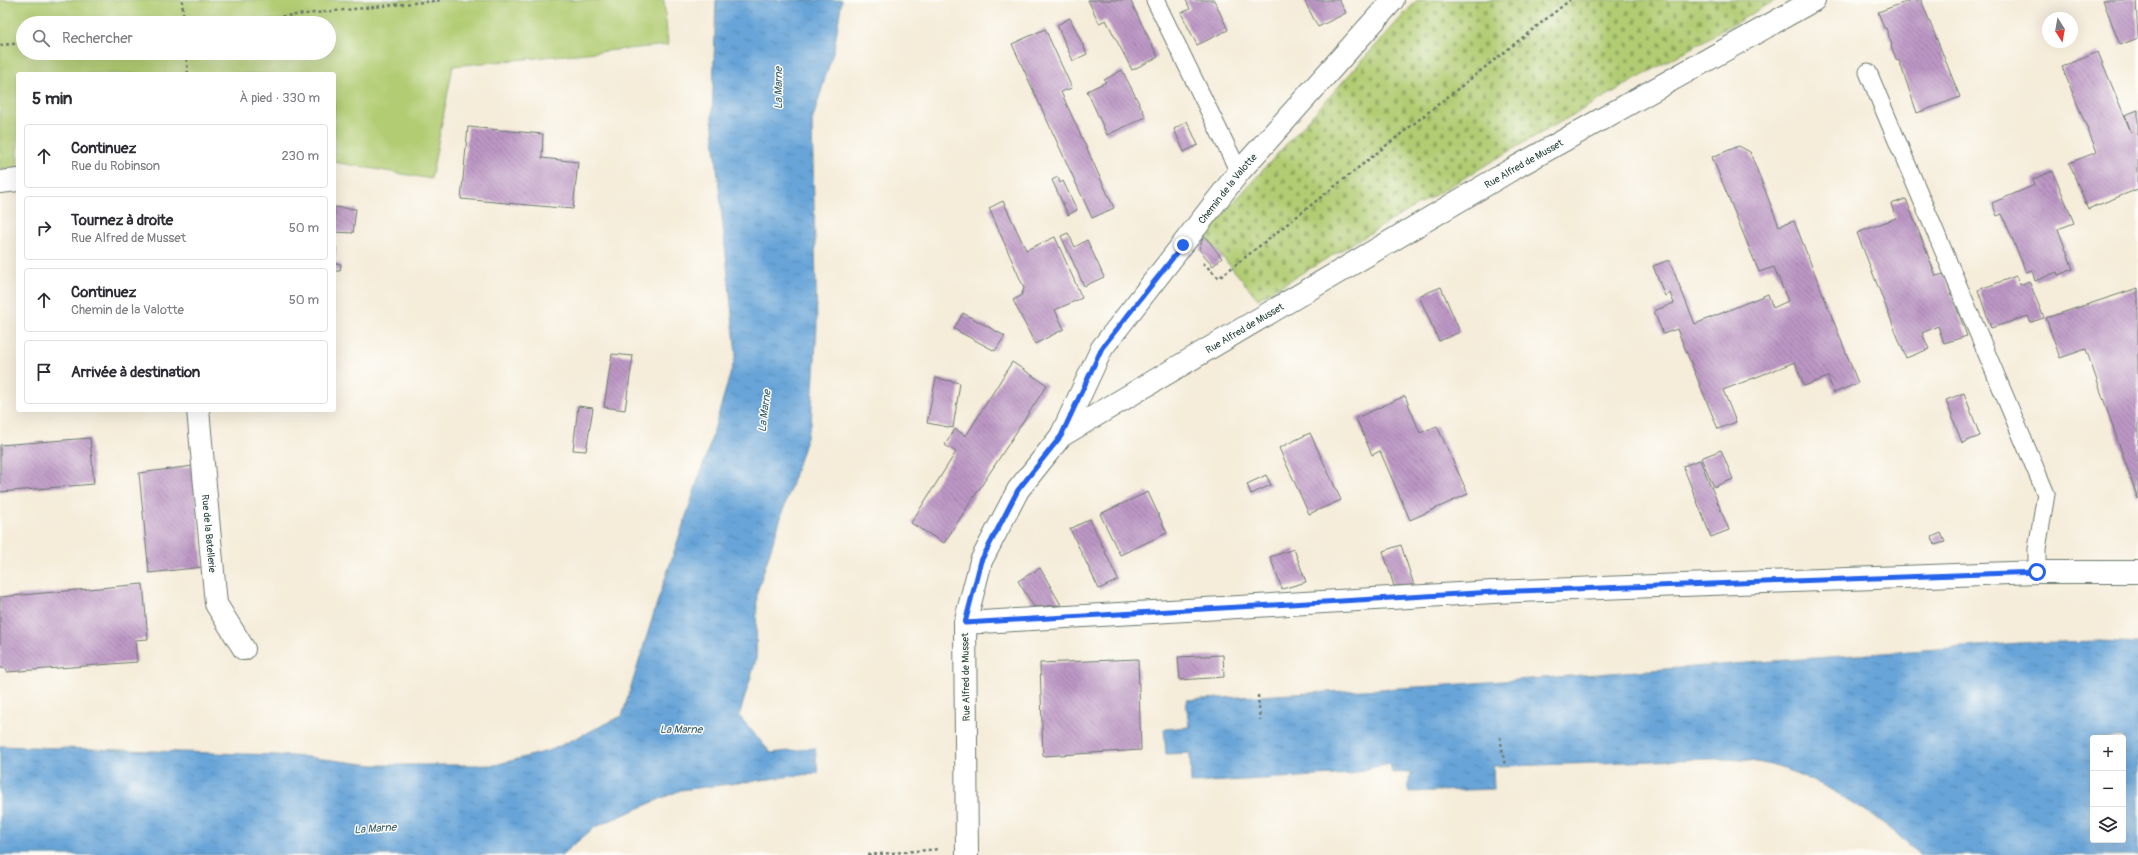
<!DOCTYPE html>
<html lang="fr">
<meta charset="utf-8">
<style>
:root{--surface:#fff;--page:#f2f2f3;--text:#2b2b33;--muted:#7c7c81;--line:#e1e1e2}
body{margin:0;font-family:Pangolin,sans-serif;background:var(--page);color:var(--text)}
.controls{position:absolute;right:12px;bottom:12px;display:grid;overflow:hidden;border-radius:4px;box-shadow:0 4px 16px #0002}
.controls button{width:36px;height:36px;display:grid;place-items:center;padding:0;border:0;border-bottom:1px solid var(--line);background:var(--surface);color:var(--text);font:20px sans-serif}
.compass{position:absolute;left:2042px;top:12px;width:36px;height:36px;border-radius:50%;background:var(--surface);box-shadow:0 4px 16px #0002;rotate:169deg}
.stop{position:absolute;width:12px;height:12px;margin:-9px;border:3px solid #2563eb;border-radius:50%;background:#fff}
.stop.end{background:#2563eb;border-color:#fff;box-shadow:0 1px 4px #0008}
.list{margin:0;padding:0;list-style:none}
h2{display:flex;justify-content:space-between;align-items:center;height:52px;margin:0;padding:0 16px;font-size:17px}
h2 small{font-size:13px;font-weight:400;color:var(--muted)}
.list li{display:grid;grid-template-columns:26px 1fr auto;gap:12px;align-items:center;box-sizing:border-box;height:64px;margin:0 8px 8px;padding:0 8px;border:1px solid var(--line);border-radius:4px}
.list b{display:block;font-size:15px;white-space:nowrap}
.list p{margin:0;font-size:13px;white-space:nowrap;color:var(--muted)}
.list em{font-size:13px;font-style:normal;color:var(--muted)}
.icon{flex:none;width:22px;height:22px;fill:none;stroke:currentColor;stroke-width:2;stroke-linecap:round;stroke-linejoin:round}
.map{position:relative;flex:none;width:2138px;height:855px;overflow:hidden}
.search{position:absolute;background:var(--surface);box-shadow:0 4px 16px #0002;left:16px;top:16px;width:320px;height:44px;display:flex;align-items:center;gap:10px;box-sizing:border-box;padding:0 14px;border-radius:22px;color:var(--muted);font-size:15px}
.panel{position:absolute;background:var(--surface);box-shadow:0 4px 16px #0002;left:16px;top:72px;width:320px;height:340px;border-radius:4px}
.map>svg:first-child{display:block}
.cemetery{fill:url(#cemetery-stones);stroke:#688453}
.garden{fill:#b1cc72;stroke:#688453;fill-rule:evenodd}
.water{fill:url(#water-ripples);stroke:#437086;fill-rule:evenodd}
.building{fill:url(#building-back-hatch)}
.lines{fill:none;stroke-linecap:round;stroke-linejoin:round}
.service-casing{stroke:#6a7a6e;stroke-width:19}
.minor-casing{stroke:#6a7a6e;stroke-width:24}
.path{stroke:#6a7a6e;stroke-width:2.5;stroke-dasharray:3 3;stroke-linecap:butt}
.service{stroke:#fff;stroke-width:17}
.minor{stroke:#fff;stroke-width:22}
.route{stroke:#2563eb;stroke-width:5}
.labels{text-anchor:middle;stroke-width:3;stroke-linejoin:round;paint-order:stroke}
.street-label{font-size:10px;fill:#1f3d34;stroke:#fdfcf7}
.water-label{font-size:11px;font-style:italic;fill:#38616d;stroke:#fdfcf7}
</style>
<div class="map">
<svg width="2138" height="855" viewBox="0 0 2138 855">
<defs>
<pattern id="cemetery-stones" width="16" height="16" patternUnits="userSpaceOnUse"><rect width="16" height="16" fill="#b1cc72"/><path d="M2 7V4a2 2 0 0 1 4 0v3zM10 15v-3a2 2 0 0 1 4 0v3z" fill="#8fa75e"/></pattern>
<pattern id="water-ripples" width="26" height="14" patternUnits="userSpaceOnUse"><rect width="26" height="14" fill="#67a4d8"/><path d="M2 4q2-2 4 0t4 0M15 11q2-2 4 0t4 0" fill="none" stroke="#5487b0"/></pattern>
<pattern id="building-back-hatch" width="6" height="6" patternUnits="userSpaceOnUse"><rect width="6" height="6" fill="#bc96c4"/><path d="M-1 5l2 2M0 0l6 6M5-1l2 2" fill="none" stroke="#987ca0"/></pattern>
</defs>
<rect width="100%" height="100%" fill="#fdfcf7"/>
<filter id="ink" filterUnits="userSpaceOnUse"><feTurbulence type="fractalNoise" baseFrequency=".025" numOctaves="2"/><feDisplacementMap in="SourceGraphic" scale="8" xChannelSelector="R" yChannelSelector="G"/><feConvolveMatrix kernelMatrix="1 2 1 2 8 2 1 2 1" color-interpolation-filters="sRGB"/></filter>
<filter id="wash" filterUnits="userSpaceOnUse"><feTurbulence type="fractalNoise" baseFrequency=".012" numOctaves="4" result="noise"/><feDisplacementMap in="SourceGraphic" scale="16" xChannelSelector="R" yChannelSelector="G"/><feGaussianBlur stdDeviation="0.9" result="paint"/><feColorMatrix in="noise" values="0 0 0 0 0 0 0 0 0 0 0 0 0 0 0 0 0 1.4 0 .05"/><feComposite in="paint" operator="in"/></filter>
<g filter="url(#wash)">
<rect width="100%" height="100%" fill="#f5ecd9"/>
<path class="cemetery" d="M1417,0H1776L1525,142L1258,299L1204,235Z"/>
<path class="garden" d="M0,0H664L668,45L453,66L431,179L334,162V74H18V168L0,169ZM23,23H329V53H23Z"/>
<path class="water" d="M716,0H842L834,49L812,121L817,326L811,424L757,592L756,660L739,716L771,753L815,748L818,773L681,790L595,827L561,855H0V746L275,755L307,757L373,765H495L551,750L622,716L656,606L709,447L736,354L712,118Z
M2101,641L2138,643V855H1920C1880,815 1807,768 1750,761C1718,757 1685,760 1653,761C1600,763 1546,765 1493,766L1494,789L1408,792L1410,772L1392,773L1390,764L1369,768L1352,774L1191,783L1190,753L1166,754L1164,729L1189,727L1186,700L1434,686L2019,643ZM2093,738H2123V840H2093Z"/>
<g id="blocks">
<path class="building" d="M1088,0H1130L1158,57L1132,70L1106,20L1099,23Z
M1186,0H1214L1228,30L1197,45L1181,13L1190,9Z
M1304,0H1339L1346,13L1318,27Z
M1911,0H1921L1960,97L1917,113L1899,60L1897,61L1891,46L1892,45L1886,28H1884L1878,12Z
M2103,0H2136L2138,38L2120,45Z
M1070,18L1087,54L1073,61L1057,25Z
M1045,29L1072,88L1061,92L1114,208L1092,218L1012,44Z
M2098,52L2131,132L2125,115L2138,110V189L2088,209L2069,163L2097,152L2062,67Z
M1122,70L1146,117L1107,135L1087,91L1106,82L1104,80Z
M1187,121L1198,145L1184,152L1174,129Z
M468,127L543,134L542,158L578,162L573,209L461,199Z
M1739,146L1750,152L1779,226L1794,221L1858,383L1834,393L1828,377L1804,386L1795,362L1723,390L1736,422L1718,429L1677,329L1663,334L1654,311L1674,303L1670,293L1665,296L1653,266L1669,260L1695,324L1768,294L1773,308L1788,301L1774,267L1759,272L1712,157Z
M2053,171L2074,223L2058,229L2073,269L2058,275L2057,272L2035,281L2032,270L2026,272L2002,214L1997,216L1992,203L2035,185L2033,179Z
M1058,177L1060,183L1063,181L1077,210L1068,215L1052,180Z
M1906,199L1936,276L1944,274L1967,336L1944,343L1938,326L1922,333L1929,349L1906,358L1857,233L1896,218L1891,204Z
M1003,201L1026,250L1055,237L1082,298L1055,310L1064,329L1035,344L1013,300L1021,296L1024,288L989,208Z
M334,207L356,209L353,233L334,232Z
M1068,233L1075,247L1087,240L1104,277L1084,286L1061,236Z
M1204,235L1222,258L1213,266L1199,249Z
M334,247H336L335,263L341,264L340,271H334Z
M2016,276L2020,285L2029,281L2044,318L2031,322L2028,316L1991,328L1978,290Z
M1441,287L1460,332L1439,341L1419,296Z
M2138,288V499L2086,349L2060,358L2046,318Z
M963,313L1005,336L995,351L954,329Z
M612,354L633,356L625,410L604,407Z
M1012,362L1047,385L944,543L911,523L956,452L945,445L955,429L966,436Z
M936,378L960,383L953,428L927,423Z
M1964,393L1980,436L1962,443L1946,400Z
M1405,396L1420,433L1437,426L1468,494L1410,520L1380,451L1372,455L1356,418Z
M578,406L593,408L586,451L573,450Z
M1310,433L1341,500L1309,514L1279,448Z
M90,438L94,484L0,492V445Z
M1721,450L1733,479L1714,487L1701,458Z
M1700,460L1729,530L1711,537L1683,466Z
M193,466L203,567L149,573L139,473Z
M1266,475L1271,485L1251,494L1247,484Z
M1148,492L1167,533L1120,555L1100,514Z
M1090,519L1118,580L1099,589L1070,529Z
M1941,533L1945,542L1935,545L1932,537Z
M1401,545L1414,585L1394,586L1383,551Z
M1294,549L1306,582L1282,589L1270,557Z
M1040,568L1061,605L1034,607L1018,581Z
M143,584L148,639L135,640L137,662L7,672L6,668H0V597Z
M1223,655L1224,677L1180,680L1178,657Z
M1138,659L1141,750L1043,756L1040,663Z"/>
</g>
</g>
<g filter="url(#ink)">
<use href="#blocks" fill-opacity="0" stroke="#6a7a6e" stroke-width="1"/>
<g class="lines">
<g class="service-casing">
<path id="service" d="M1155,0L1239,172
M1868,72L2046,494L2037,549V572"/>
</g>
<g class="minor-casing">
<g id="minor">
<path d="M0,182L18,180"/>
<path id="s1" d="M198,410L216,604L244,649"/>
<path id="s2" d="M1061,436L1102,348L1239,172L1393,0"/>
<path d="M965,623L1493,592L2037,572H2138"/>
<path id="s3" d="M967,855L965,623L981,561L1018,490L1061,436L1511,170L1814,0"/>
</g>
</g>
<path class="path" d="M182,0L184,23
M216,23L443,0
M0,45L23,43
M186,53L188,74
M1203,263L1219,278L1570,0
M1258,695L1260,720
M1500,737L1505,766
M868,855L939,849"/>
<use href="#service" class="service"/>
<use href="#minor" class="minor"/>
</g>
</g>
<g class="lines" filter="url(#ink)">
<path class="route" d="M1183,245L1102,348L1061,436L1018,490L981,561L965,623L1493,592L2037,572"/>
</g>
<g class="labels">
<g class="street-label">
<text dy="4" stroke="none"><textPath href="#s3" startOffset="982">Rue Alfred de Musset</textPath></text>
<text dy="4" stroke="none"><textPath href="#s2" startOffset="300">Chemin de la Valotte</textPath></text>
<text dy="4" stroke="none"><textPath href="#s3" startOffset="658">Rue Alfred de Musset</textPath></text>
<text dy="4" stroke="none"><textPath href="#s1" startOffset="124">Rue de la Batellerie</textPath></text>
<text transform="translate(965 677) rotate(-91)" y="4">Rue Alfred de Musset</text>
</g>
<g class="water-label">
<text transform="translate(778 88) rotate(-90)" y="4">La Marne</text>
<text transform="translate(764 411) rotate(-83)" y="4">La Marne</text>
<text x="681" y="733">La Marne</text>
<text transform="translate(375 828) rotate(-4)" y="4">La Marne</text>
</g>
</g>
</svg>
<div class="controls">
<button>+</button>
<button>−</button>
<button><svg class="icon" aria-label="layers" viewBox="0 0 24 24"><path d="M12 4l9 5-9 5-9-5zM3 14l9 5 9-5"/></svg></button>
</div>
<svg class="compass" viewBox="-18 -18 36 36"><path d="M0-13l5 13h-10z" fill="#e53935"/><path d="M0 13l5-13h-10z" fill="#7c7c81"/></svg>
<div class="stop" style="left:2037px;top:572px"></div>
<div class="stop end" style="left:1183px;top:245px"></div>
<div class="search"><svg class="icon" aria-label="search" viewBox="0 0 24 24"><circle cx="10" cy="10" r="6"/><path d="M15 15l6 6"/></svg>Rechercher</div>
<section class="panel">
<h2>5 min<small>À pied · 330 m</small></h2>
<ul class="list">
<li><svg class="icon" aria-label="ahead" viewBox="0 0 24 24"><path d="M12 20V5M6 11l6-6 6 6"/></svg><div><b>Continuez</b><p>Rue du Robinson</p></div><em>230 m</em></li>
<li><svg class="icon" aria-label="right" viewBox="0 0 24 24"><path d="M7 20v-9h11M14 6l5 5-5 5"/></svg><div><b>Tournez à droite</b><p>Rue Alfred de Musset</p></div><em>50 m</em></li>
<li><svg class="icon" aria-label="ahead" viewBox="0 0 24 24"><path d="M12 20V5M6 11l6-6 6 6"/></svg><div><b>Continuez</b><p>Chemin de la Valotte</p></div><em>50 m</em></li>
<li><svg class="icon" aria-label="arrive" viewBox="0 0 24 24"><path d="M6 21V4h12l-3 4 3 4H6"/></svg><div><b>Arrivée à destination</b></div></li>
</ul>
</section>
</div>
